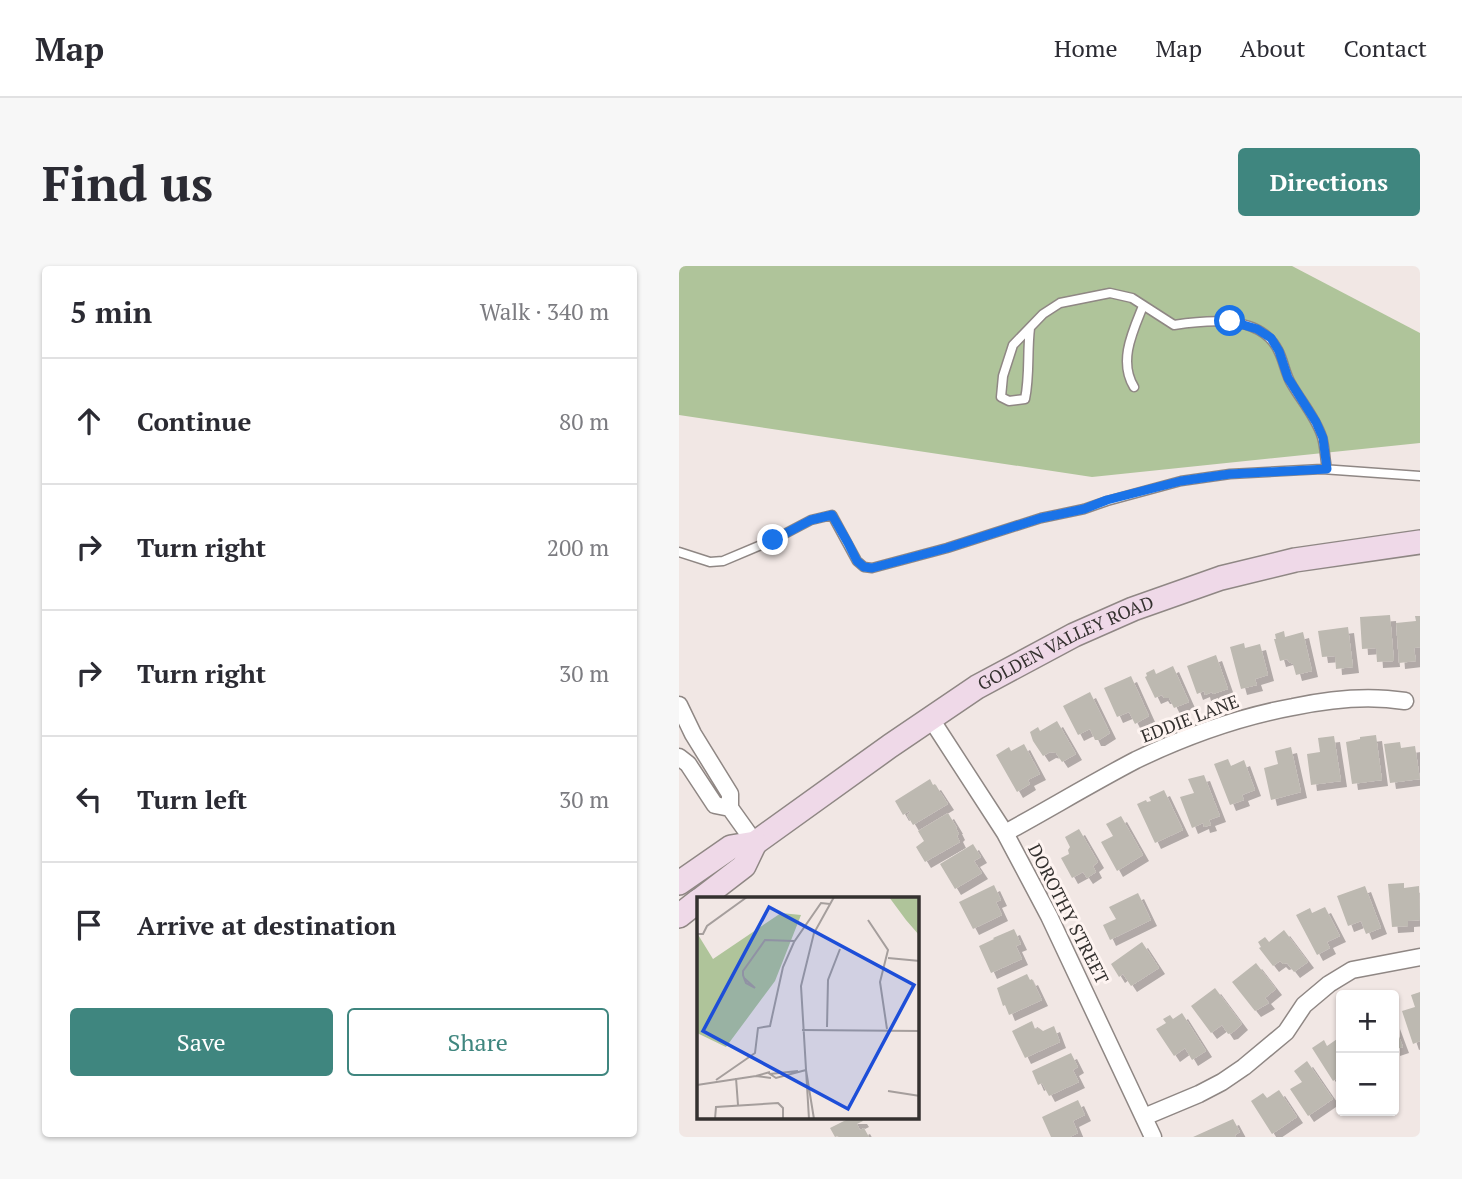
<!DOCTYPE html>
<meta charset="utf-8">
<style>
:root{--surface:#fff;--page:#f7f7f7;--text:#2b2b33;--muted:#7c7c81;--line:#e1e1e2;--accent:#3f867f}
body{margin:0;font-family:"PT Serif",serif;background:var(--page);color:var(--text)}
.controls{position:absolute;right:21px;bottom:21px;display:grid;overflow:hidden;border-radius:7px;box-shadow:0 2px 5px #0004}
.controls button{width:63px;height:63px;display:grid;place-items:center;padding:0;border:0;border-bottom:2px solid var(--line);background:var(--surface);color:var(--text);font:35px sans-serif}
.stop{position:absolute;width:21px;height:21px;margin:-16px;border:5px solid #1a73e8;border-radius:50%;background:#fff}
.stop.end{background:#1a73e8;border-color:#fff;box-shadow:0 2px 7px #0008}
.list{margin:0;padding:0;list-style:none}
h2{display:flex;justify-content:space-between;align-items:center;height:91px;margin:0;padding:0 28px;font-size:30px}
h2 small{font-size:23px;font-weight:400;color:var(--muted)}
.list li{display:grid;grid-template-columns:46px 1fr auto;gap:21px;align-items:center;box-sizing:border-box;height:126px;padding:0 28px;border-top:2px solid var(--line)}
.list b{display:block;font-size:26px;white-space:nowrap}
.list em{font-size:23px;font-style:normal;color:var(--muted)}
.actions{display:flex;gap:14px;padding:21px 28px}
.actions a{flex:1;padding:16px 0;border:2px solid var(--accent);border-radius:7px;text-align:center;font-size:24px;color:var(--accent)}
.actions .main{background:var(--accent);color:#fff}
.icon{flex:none;width:38px;height:38px;fill:none;stroke:currentColor;stroke-width:2;stroke-linecap:round;stroke-linejoin:round}
.map{position:relative;flex:none;width:741px;height:871px;overflow:hidden;border-radius:7px}
header{display:flex;align-items:center;gap:42px;box-sizing:border-box;height:98px;padding:0 35px;background:var(--surface);border-bottom:2px solid var(--line)}
header strong{font-size:33px}
nav{display:flex;gap:38px;margin-inline-start:auto;font-size:24px}
.intro{display:flex;align-items:center;justify-content:space-between;box-sizing:border-box;height:168px;padding:0 42px}
h1{margin:0;font-size:49px}
.button{padding:18px 32px;border-radius:7px;background:var(--accent);color:#fff;font-size:24px;font-weight:700}
main{display:flex;gap:42px;padding:0 42px}
aside{flex:1;background:var(--surface);border-radius:7px;box-shadow:0 2px 5px #0004}
.map>svg:first-child{display:block}
.green{fill:#afc49a}
.building{fill:#bdb9b1;filter:url(#shadow)}
.lines{fill:none;stroke-linecap:round;stroke-linejoin:round}
.service-casing{stroke:#8f8784;stroke-width:11}
.minor-casing{stroke:#8f8784;stroke-width:19}
.secondary-casing{stroke:#8f8784;stroke-width:26}
.service{stroke:#fff;stroke-width:8}
.minor{stroke:#fff;stroke-width:16}
.secondary{stroke:#efd9e8;stroke-width:23}
.route{stroke:#1a73e8;stroke-width:9}
.labels{text-anchor:middle;stroke-width:6;stroke-linejoin:round;paint-order:stroke}
.street-label{font-size:18px;fill:#34312f;stroke:#fef4f1}
.inset-road{fill:none;stroke:#a59e9c;stroke-width:2}
.view{fill:#1d4ed8;fill-opacity:0.15;stroke:#1d4ed8;stroke-width:3.5}
.inset-edge{fill:none;stroke:#34312f;stroke-width:3.5}
</style>
<header>
<strong>Map</strong>
<nav><a>Home</a><a>Map</a><a>About</a><a>Contact</a></nav>
</header>
<div class="intro"><h1>Find us</h1><a class="button">Directions</a></div>
<main>
<aside>
<h2>5 min<small>Walk · 340 m</small></h2>
<ul class="list">
<li><svg class="icon" aria-label="ahead" viewBox="0 0 24 24"><path d="M12 20V5M6 11l6-6 6 6"/></svg><div><b>Continue</b></div><em>80 m</em></li>
<li><svg class="icon" aria-label="right" viewBox="0 0 24 24"><path d="M7 20v-9h11M14 6l5 5-5 5"/></svg><div><b>Turn right</b></div><em>200 m</em></li>
<li><svg class="icon" aria-label="right" viewBox="0 0 24 24"><path d="M7 20v-9h11M14 6l5 5-5 5"/></svg><div><b>Turn right</b></div><em>30 m</em></li>
<li><svg class="icon" aria-label="left" viewBox="0 0 24 24"><path d="M17 20v-9H6M10 6l-5 5 5 5"/></svg><div><b>Turn left</b></div><em>30 m</em></li>
<li><svg class="icon" aria-label="arrive" viewBox="0 0 24 24"><path d="M6 21V4h12l-3 4 3 4H6"/></svg><div><b>Arrive at destination</b></div></li>
</ul>
<div class="actions"><a class="main">Save</a><a>Share</a></div>
</aside>
<div class="map">
<svg width="741" height="871" viewBox="0 0 741 871">
<defs>
<filter id="shadow"><feDropShadow dx="6" dy="6" stdDeviation="0" flood-color="#0004"/></filter>
</defs>
<rect width="100%" height="100%" fill="#f1e7e4"/>
<path class="green" d="M0,0H613L741,67V177L413,211L0,149Z"/>
<path class="building" d="M711,349L715,395L698,396L697,382L683,383L681,351Z
M736,350H741V381L735,382L737,395L720,397L717,357L737,355Z
M669,361L674,401L657,403L656,390L643,391L639,365Z
M605,365L606,371L624,366L633,405L617,409L614,398L610,396L608,393L601,395L595,373H597L596,368Z
M565,377L566,382L581,378L589,409L576,413L578,419L562,423L551,381Z
M537,389L549,423L534,428L533,426L526,429L525,425L518,428L508,400Z
M494,400L510,436L495,442L490,432H485L483,429L476,432L466,411L468,410L467,407L475,403L477,408Z
M452,410L470,450L456,458L450,446L438,451L425,422Z
M411,426L431,467L420,474H416L411,463L399,469L384,440Z
M378,455L397,488L383,496L377,487L371,486L364,490L354,475L351,466L359,461L361,465Z
M697,469L703,514L673,518L667,476L681,473V471Z
M655,470L662,515L632,519L628,488L641,486L639,472Z
M721,476L722,482L736,480L741,513L711,517L705,478Z
M345,478L361,508L349,514L351,518L338,526L317,489L330,481L332,485Z
M612,481L622,526L592,534L585,502L599,498L596,485Z
M549,493L552,500L565,494L576,524L563,529L565,534L551,539L535,498Z
M525,509L541,550L530,554L532,559L525,561L524,557L513,562L501,531L515,527L509,513Z
M251,513L254,519L256,518L269,538L234,559L228,549L231,547L230,545L224,549L216,535Z
M485,524L504,564L476,577L458,538L467,534L468,536L472,535L470,531Z
M269,547L278,562H277L280,568L278,570L281,576L246,596L237,581L245,575L239,565Z
M442,550L464,589L438,605L422,576L434,570L427,558Z
M400,563L419,596L414,600L417,606L408,612L404,606L393,612L382,592L390,588L389,584L391,581L386,571Z
M294,578L302,591L295,595L303,607L276,623L261,598Z
M725,617V622L740,620L741,654L729,655V660L713,661L709,618Z
M315,619L322,634L317,636L323,649L294,663L280,636Z
M686,620L702,662L687,668L682,655L669,660L658,630Z
M459,627L472,654L431,674L424,659L437,653L430,641Z
M646,641L661,670L648,676L651,682L638,689L617,649L631,642L633,647Z
M335,663L342,678L337,680L343,693L312,707L300,680L315,673L314,672Z
M605,664L629,696L615,706L608,697L604,698L601,695L594,700L580,682L582,681L579,676L586,671L590,676Z
M463,676L480,702L452,720L444,708L440,711L432,698Z
M577,697L597,723L586,732L590,737L576,745L553,716Z
M348,708L351,714L353,713L363,734L330,749L326,739L324,740L318,722Z
M536,722L563,758L553,767L549,768L543,759L532,767L512,740Z
M741,726V775L734,778L723,745L736,741L732,729Z
M503,747L527,785L513,794L506,782L495,790L477,763L487,757L484,753L491,749L494,753Z
M353,755L356,763L360,762L364,765L375,760L381,776L346,792L333,765Z
M715,757L724,781L715,784Z
M661,771L662,809L654,815L633,782L645,774L648,780Z
M392,787L399,801L394,804L400,816L370,830L363,817L359,819L353,805Z
M628,795L654,833L629,850L611,823L623,816L615,805Z
M600,824L618,851L593,868L572,835L584,827L588,832Z
M399,834L406,849L394,855L399,867L391,871H372L363,851Z
M171,852H182L184,855L178,858L181,864L185,862L190,871H160L159,870L156,871L151,862Z
M554,853L561,866L556,869L557,871H514Z"/>
<g class="lines">
<g class="service-casing">
<path id="service" d="M351,62C348,86 351,109 346,133L330,135L322,131L324,110L334,79L364,48L381,37L431,27L453,32L495,59C528,54 581,48 599,84C605,95 606,108 613,119C623,136 637,152 643,171C646,181 646,193 648,203
M455,121C439,95 454,65 464,40
M0,286L31,296L44,295L94,274L132,254L153,249L178,295L185,301L193,302L268,282L362,252L405,243L428,235L502,215L551,208L643,203L741,210"/>
</g>
<g class="minor-casing">
<path id="minor" d="M0,439L14,468L51,528V542L76,577
M252,453L326,567L370,650L474,871
M0,491L9,498L36,539L51,542
M326,567C370,543 413,517 457,494C507,470 560,451 614,441C651,433 689,429 726,435
M465,851L520,828L543,816L565,801L607,766L625,739L650,718L673,704L741,691"/>
</g>
<g class="secondary-casing">
<g id="secondary">
<path id="s1" d="M0,617L52,581L76,577L211,480L298,421L395,369L454,343L542,312L616,294L741,276"/>
<path d="M22,633L65,600L76,577"/>
<path d="M0,650L19,635"/>
</g>
</g>
<use href="#service" class="service"/>
<use href="#minor" class="minor"/>
<use href="#secondary" class="secondary"/>
</g>
<g class="lines">
<path class="route" d="M94,274L132,254L153,249L169,277L178,295L185,301L193,302L268,282L362,252L405,243L428,234L502,215L551,208L648,203L644,172L637,156L609,112L600,85L592,72L578,63L551,55"/>
</g>
<g class="labels">
<g class="street-label">
<text dy="6" stroke="none"><textPath href="#s1" startOffset="458">GOLDEN VALLEY ROAD</textPath></text>
<text transform="translate(511 453) rotate(-21)" y="6">EDDIE LANE</text>
<text transform="translate(389 648) rotate(63)" y="6">DOROTHY STREET</text>
</g>
</g>
<g transform="translate(18 631)">
<rect width="222" height="222" fill="#f1e7e4"/>
<path d="M192,0H222V38L209,23ZM84,16L104,18L78,84L29,150L0,136V36L16,62Z" fill="#afc49a"/>
<path class="inset-road" d="M171,23L191,53L183,85L190,132M0,37H6L10,29L50,0M191,61L223,64M47,81L58,91L49,86L47,81L46,78V74L68,43L97,44M130,130L131,83L143,52M105,133L223,134M109,173L117,222M101,174L73,177L79,181L109,173M73,175L59,179L74,181M39,181L41,208M19,183L58,156L61,131L73,129L86,70L97,45L124,6L133,7M0,188L59,179M191,194L223,199M18,222L19,210L81,206L86,211V222M112,222L104,89L117,36L137,0"/>
<path class="view" d="M72,10L217,88L151,212L6,134Z"/>
<rect width="222" height="222" class="inset-edge"/>
</g>
</svg>
<div class="controls">
<button>+</button>
<button>−</button>
</div>
<div class="stop" style="left:551px;top:55px"></div>
<div class="stop end" style="left:94px;top:274px"></div>
</div>
</main>
